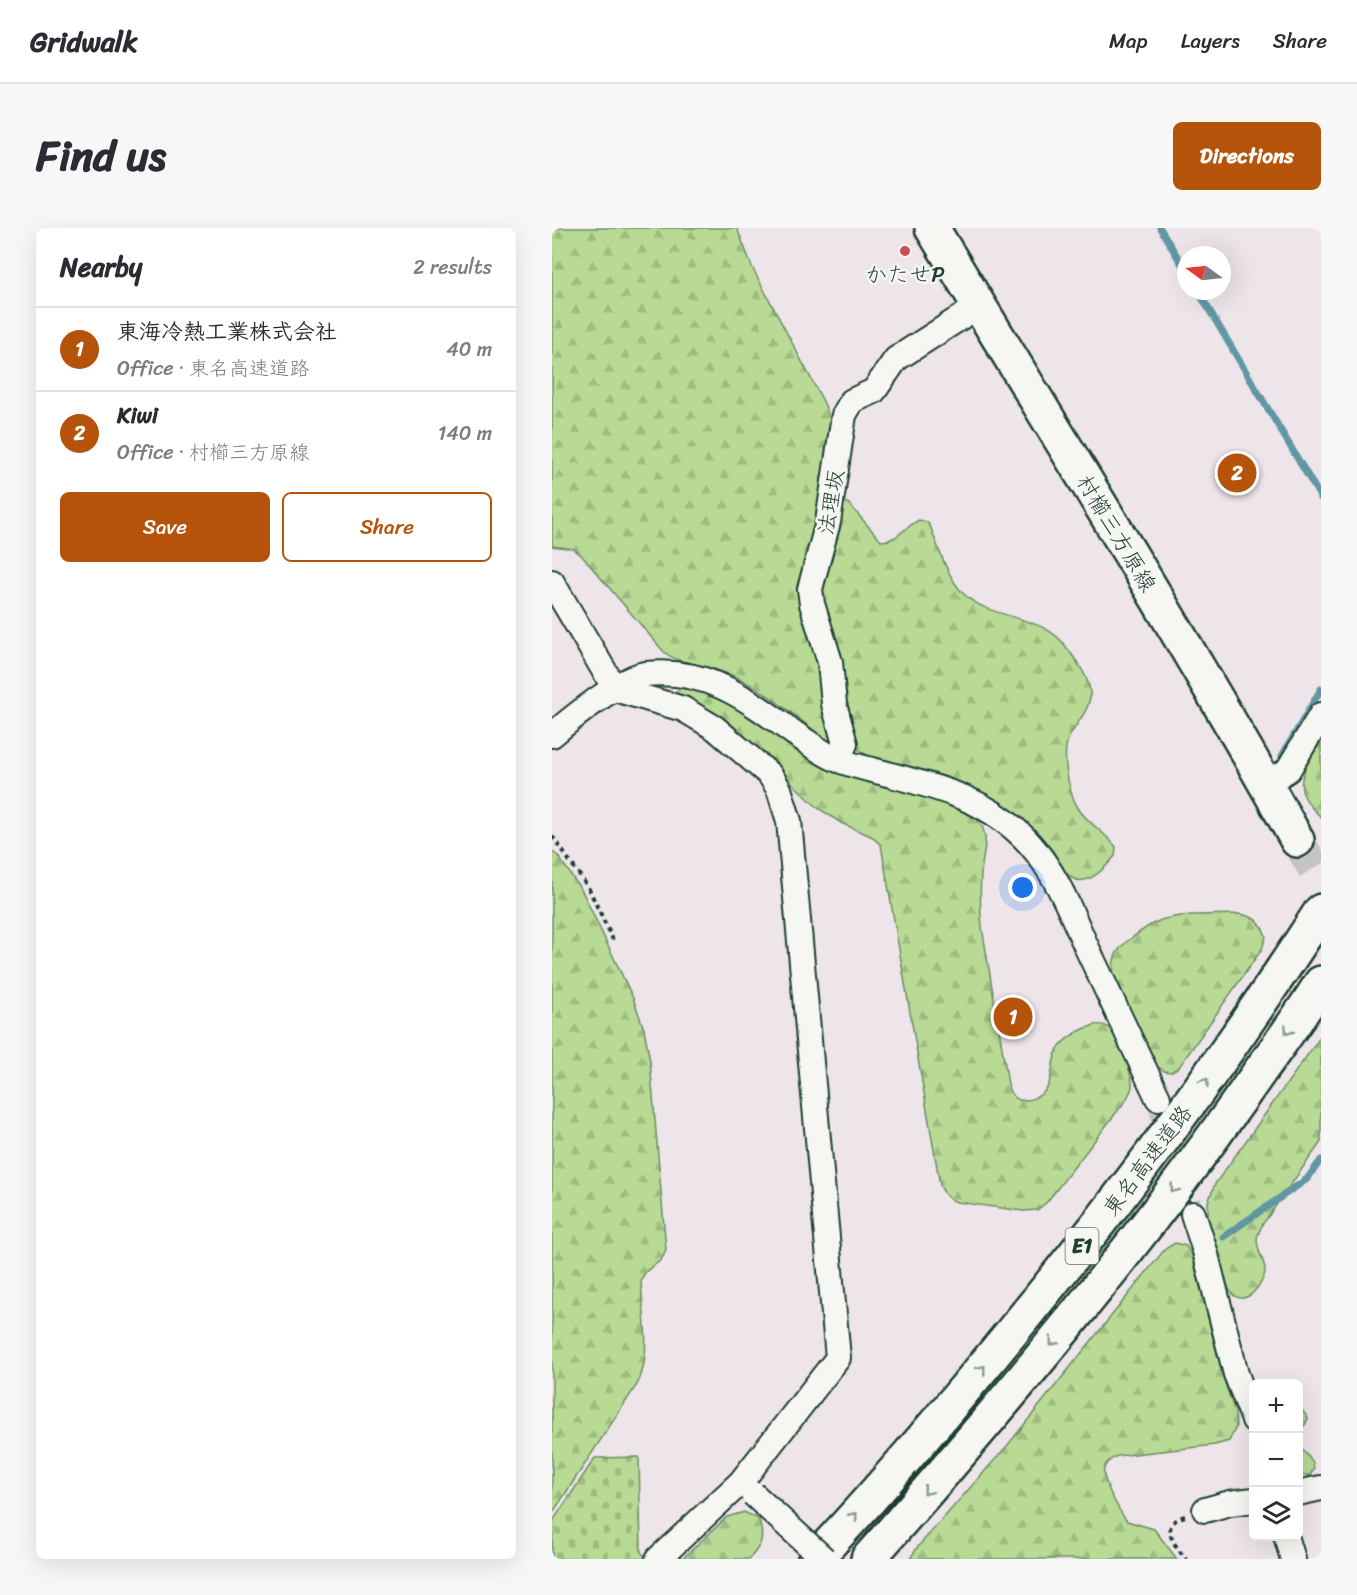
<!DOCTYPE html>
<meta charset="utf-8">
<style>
:root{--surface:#fff;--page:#f7f7f7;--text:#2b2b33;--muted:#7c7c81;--line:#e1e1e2;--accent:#b45309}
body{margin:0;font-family:Sriracha,"Klee One",sans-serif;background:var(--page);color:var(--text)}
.controls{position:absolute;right:18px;bottom:18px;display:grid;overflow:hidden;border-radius:9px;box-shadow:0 6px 24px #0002}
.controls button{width:54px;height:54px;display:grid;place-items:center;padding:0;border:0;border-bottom:2px solid var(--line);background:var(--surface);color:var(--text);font:30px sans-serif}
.compass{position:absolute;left:625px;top:18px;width:54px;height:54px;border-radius:50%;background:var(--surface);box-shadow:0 6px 24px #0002;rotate:285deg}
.you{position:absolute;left:471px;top:660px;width:21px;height:21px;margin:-15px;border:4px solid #fff;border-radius:50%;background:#1a73e8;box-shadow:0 0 0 9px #1a73e833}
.badge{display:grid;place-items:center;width:39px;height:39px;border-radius:50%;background:var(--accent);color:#fff;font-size:20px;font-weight:700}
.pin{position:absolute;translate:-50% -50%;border:3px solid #fff;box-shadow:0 2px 6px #0006}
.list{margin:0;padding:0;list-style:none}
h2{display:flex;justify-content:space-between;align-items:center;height:78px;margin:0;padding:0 24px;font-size:26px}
h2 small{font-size:20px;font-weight:400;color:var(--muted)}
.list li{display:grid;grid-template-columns:39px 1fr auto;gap:18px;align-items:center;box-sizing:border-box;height:84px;padding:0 24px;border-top:2px solid var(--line)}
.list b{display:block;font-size:22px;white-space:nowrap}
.list p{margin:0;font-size:20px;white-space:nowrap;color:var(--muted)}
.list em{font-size:20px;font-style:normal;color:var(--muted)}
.actions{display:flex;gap:12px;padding:18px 24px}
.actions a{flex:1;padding:14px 0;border:2px solid var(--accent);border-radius:9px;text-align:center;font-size:21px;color:var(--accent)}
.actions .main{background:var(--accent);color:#fff}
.icon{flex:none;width:33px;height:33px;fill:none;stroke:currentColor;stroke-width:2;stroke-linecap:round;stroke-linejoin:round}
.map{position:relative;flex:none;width:769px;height:1331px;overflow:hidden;border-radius:9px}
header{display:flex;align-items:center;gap:36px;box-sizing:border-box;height:84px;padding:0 30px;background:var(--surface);border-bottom:2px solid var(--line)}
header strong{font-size:28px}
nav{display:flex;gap:33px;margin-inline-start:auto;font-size:21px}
.intro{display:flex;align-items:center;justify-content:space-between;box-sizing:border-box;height:144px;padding:0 36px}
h1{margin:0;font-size:42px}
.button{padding:15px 27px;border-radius:9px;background:var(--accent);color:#fff;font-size:21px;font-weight:700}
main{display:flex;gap:36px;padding:0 36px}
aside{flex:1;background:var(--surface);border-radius:9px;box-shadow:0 6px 24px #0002}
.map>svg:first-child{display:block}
.forest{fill:url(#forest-firs);stroke:#6c8c64;stroke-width:1.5}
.cemetery{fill:url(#cemetery-stones);stroke:#6c8c64;stroke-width:1.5}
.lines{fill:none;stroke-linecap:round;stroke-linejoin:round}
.stream{stroke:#6097a3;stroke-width:7}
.street-tunnel{stroke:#c4c3c6;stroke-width:24;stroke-dasharray:24 12;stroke-linecap:butt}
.secondary-tunnel{stroke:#c4c3c6;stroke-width:33;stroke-dasharray:33 16;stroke-linecap:butt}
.street-casing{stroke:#1f3d34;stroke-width:28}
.secondary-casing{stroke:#1f3d34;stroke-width:38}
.highway-casing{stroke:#1f3d34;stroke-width:38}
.path{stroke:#1f3d34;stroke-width:4;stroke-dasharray:4.5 4.5;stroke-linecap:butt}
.street{stroke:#f6f6f2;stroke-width:24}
.secondary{stroke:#f6f6f2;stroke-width:33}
.highway{stroke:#f6f6f2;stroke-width:33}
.street-bridge-casing{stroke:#1f3d34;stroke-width:28;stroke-linecap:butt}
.street-bridge{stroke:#f6f6f2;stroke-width:24}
.oneway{stroke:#8a9a93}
.poi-dot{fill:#d1495b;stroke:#f6f6f2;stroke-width:2}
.labels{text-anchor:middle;stroke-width:5;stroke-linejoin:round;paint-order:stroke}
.shield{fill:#f6f6f2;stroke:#60746d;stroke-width:1.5}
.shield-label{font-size:21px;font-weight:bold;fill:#1f3d34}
.poi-label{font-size:22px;fill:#1f3d34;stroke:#f6f6f2}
.street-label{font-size:22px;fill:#1f3d34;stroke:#f6f6f2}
</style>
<header>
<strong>Gridwalk</strong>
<nav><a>Map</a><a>Layers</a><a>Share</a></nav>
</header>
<div class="intro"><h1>Find us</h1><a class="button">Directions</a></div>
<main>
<aside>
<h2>Nearby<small>2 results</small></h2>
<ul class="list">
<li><span class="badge">1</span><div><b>東海冷熱工業株式会社</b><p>Office · 東名高速道路</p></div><em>40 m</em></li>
<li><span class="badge">2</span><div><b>Kiwi</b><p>Office · 村櫛三方原線</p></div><em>140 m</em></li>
</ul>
<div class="actions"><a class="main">Save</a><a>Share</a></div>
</aside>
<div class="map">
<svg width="769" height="1331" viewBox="0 0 769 1331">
<defs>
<pattern id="forest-firs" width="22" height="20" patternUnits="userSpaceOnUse" patternTransform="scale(1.5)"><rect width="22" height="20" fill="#b8da94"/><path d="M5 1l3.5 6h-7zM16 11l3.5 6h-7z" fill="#9ebc80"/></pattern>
<pattern id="cemetery-stones" width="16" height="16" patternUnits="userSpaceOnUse" patternTransform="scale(1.5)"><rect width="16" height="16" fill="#b8da94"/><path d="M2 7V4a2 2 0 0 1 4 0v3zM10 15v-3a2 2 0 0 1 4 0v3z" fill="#9ebc80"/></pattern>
</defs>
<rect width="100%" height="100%" fill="#ede5ea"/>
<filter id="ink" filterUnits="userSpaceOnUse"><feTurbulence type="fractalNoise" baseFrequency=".0167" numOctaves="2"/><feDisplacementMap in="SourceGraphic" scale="12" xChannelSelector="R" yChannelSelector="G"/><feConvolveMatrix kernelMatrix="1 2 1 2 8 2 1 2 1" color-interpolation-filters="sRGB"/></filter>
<g filter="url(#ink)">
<path class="forest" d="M0,0H185L201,41L272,175L281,199L269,293V426L282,510L279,512H275C245,490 215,463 182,448C160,438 129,438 112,424L30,328L22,321L0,318Z
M292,274L297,276L329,313C344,314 354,298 367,292L375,294L379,300C387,322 394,344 408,362C435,394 492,384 515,420C523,431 537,449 538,464C540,479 524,496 517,509C509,526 516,563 526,580C535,595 553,604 564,619L563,628C554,639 537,658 522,651C511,646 506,630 500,622C490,610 480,598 468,588C425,552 371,542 317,528L308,523L302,516L266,374L288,275Z
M129,460C190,467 226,520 279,543C314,558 403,568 425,592C429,595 432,603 433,608C434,620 430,633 429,645C428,663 428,681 430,699L457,862C461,869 467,874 475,872C507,866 495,840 506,821C511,811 529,801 540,798C545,796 552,796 557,800C566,808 579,843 580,855C581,861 577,866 574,872L495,974L485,982L471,983L405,974C395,971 392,966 388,957L329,617L319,608L289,595L266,580L212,528L125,467L124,464Z
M769,513V589C736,560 751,544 769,513Z
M0,623L6,628L30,663L81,770L92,801L98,833L114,1022C109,1040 93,1036 89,1054C91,1087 100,1124 86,1155L0,1286Z
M687,686C702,688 708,693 714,708L710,721L627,839L619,844L612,843L605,838L562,747C559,729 566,719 581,709C589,703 598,696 609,692C632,685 662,687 687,686Z
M769,808V914L710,997C708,1002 706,1006 705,1011C705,1032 723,1038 705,1060C701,1065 697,1070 690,1070C682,1070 679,1065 676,1059L656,991V974L663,956Z
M623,1015L634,1018L640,1027L671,1149L683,1184L684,1199L677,1213L663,1217L565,1228C560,1231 553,1234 552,1241C549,1252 568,1284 575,1293L602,1301L625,1331H358L364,1321L455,1218L613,1021Z
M747,1178L756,1190L753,1197L747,1202Z
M746,1215L761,1235L762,1241L758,1247H752L747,1243Z
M192,1284L207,1291C212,1310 211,1316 197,1331H130L175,1289Z"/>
<path class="cemetery" d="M87,1229L89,1324L95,1331H0L1,1293L43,1230Z"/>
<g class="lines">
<path class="stream" d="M608,0L634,43
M646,63L769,270
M730,528L769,461
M671,1009L755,951L769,932"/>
<path class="street-tunnel" d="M606,870L641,986"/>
<path class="secondary-tunnel" d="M745,612L769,652"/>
<g class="street-casing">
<path id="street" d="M0,354L63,461L131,481L163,500L218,547L227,561L237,593L286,1130L189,1254L106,1331
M0,507C19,491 72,448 94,446C156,440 195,471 242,505C256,514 269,525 284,531C298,537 313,540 328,544C384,559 436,570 477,615C504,645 518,682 534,718C558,769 582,819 606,870
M286,532L293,516L282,476L278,434L260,376L258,361L276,294L292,187L300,173L322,163L344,131L428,77
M714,556L736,542L769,487
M641,986L653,1023L684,1146L702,1192
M746,1265L769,1260
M653,1282L678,1275L702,1272
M734,1308L741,1331"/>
</g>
<g class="secondary-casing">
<path id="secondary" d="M380,0C503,204 630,405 745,612"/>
</g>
<g class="highway-casing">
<path id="highway" d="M263,1331C335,1255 402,1175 468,1094C576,962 677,826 769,683
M316,1331C449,1180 578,1027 694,863C719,827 746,792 769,755"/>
</g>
<path class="path" d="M0,608L36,659L61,712
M633,1288C605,1296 623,1318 634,1331"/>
<use href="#street" class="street"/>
<use href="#secondary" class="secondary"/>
<use href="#highway" class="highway"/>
<g class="street-bridge-casing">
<path id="street-bridge" d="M201,1266L272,1331"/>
</g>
<use href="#street-bridge" class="street-bridge"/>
</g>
<defs><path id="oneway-chevron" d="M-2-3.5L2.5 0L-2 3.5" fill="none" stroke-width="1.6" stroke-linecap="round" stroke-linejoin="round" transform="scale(1.5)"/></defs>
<g class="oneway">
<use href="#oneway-chevron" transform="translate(736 803) rotate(125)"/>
<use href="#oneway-chevron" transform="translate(653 854) rotate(-55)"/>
<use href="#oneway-chevron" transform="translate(622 961) rotate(128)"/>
<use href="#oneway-chevron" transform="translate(501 1114) rotate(129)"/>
<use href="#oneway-chevron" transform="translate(430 1141) rotate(-51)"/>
<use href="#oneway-chevron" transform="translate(375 1263) rotate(131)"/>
<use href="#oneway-chevron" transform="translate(302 1288) rotate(-48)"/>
</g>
</g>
<circle class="poi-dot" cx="353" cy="23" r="6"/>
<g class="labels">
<rect class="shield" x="513.5" y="1000" width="33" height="36" rx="4.5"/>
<g class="shield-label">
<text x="530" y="1025">E1</text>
</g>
<g class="poi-label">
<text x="353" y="54">かたせP</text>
</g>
<g class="street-label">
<text transform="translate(278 274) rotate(-80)" y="8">法理坂</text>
<text transform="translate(565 305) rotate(59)" y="8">村櫛三方原線</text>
<text transform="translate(595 932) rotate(-53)" y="8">東名高速道路</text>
</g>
</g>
</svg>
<div class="controls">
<button>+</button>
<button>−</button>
<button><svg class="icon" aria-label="layers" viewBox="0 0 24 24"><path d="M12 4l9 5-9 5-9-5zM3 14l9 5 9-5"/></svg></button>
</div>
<svg class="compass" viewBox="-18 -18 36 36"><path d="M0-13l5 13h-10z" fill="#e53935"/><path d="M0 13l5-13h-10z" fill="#7c7c81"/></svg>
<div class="you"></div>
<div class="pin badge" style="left:461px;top:789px">1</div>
<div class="pin badge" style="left:685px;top:245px">2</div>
</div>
</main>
